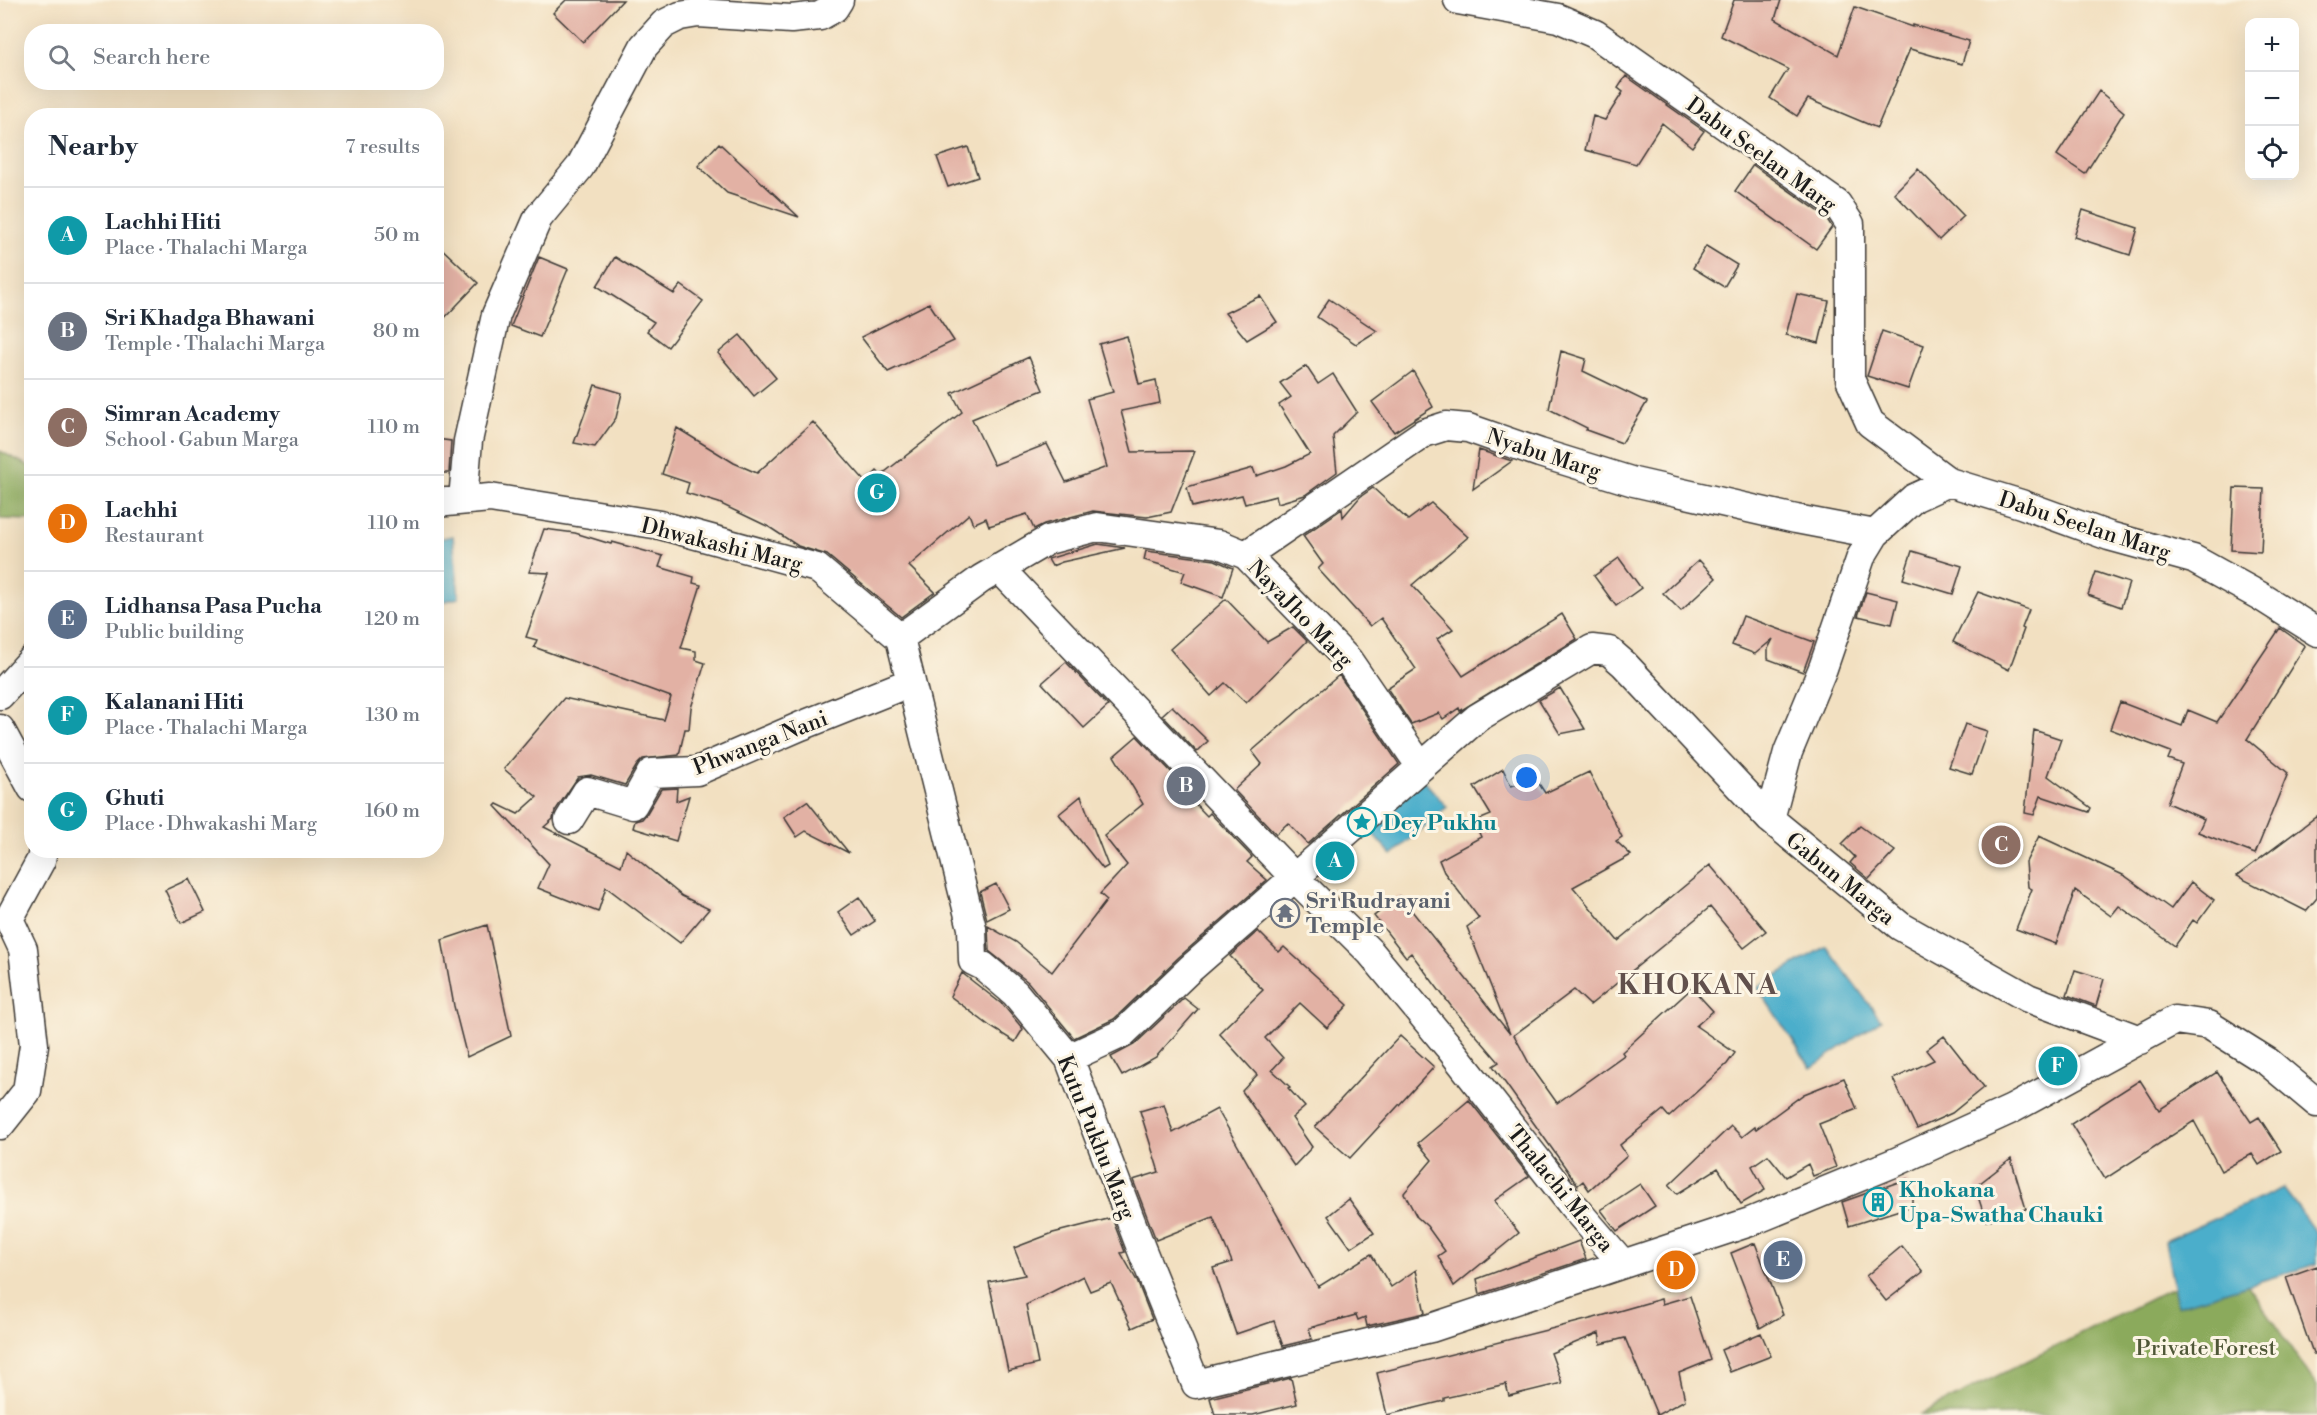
<!DOCTYPE html>
<meta charset="utf-8">
<style>
:root{--surface:#fff;--page:#f2f2f3;--text:#1f2937;--muted:#747a83;--line:#e0e1e3;--accent:#b5179e}
body{margin:0;font-family:"Libre Bodoni",serif;background:var(--page);color:var(--text)}
.controls{position:absolute;right:18px;top:18px;display:grid;overflow:hidden;border-radius:12px;box-shadow:0 6px 24px #0002}
.controls button{width:54px;height:54px;display:grid;place-items:center;padding:0;border:0;border-bottom:2px solid var(--line);background:var(--surface);color:var(--text);font:30px sans-serif}
.you{position:absolute;left:1527px;top:778px;width:21px;height:21px;margin:-15px;border:4px solid #fff;border-radius:50%;background:#1a73e8;box-shadow:0 0 0 9px #1a73e833}
.badge{display:grid;place-items:center;width:39px;height:39px;border-radius:50%;background:var(--accent);color:#fff;font-size:20px;font-weight:700}
.pin{position:absolute;translate:-50% -50%;border:3px solid #fff;box-shadow:0 2px 6px #0006}
.list{margin:0;padding:0;list-style:none}
h2{display:flex;justify-content:space-between;align-items:center;height:78px;margin:0;padding:0 24px;font-size:26px}
h2 small{font-size:20px;font-weight:400;color:var(--muted)}
.list li{display:grid;grid-template-columns:39px 1fr auto;gap:18px;align-items:center;box-sizing:border-box;height:96px;padding:0 24px;border-top:2px solid var(--line)}
.list b{display:block;font-size:22px;white-space:nowrap}
.list p{margin:0;font-size:20px;white-space:nowrap;color:var(--muted)}
.list em{font-size:20px;font-style:normal;color:var(--muted)}
.icon{flex:none;width:33px;height:33px;fill:none;stroke:currentColor;stroke-width:2;stroke-linecap:round;stroke-linejoin:round}
.map{position:relative;flex:none;width:2317px;height:1415px;overflow:hidden}
.search{position:absolute;background:var(--surface);box-shadow:0 6px 24px #0002;left:24px;top:24px;width:420px;height:66px;display:flex;align-items:center;gap:15px;box-sizing:border-box;padding:0 21px;border-radius:24px;color:var(--muted);font-size:22px}
.panel{position:absolute;background:var(--surface);box-shadow:0 6px 24px #0002;left:24px;top:108px;width:420px;height:750px;border-radius:24px}
.map>svg:first-child{display:block}
.forest{fill:#8baa5c;stroke:#54633c;stroke-width:1.5}
.water{fill:#4caecb;stroke:#346574;stroke-width:1.5}
.building{fill:#e2b1a4}
.lines{fill:none;stroke-linecap:round;stroke-linejoin:round}
.street-casing{stroke:#3c3935;stroke-width:31}
.street{stroke:#fff;stroke-width:28}
.labels{text-anchor:middle;stroke-width:6;stroke-linejoin:round;paint-order:stroke}
.street-label{font-size:22px;fill:#1c1c1c;stroke:#fcf5e5}
.culture-label{font-size:22px;font-weight:bold;fill:#0d838f;stroke:#fcf5e5;text-anchor:start}
.worship-label{font-size:22px;font-weight:bold;fill:#5b616d;stroke:#fcf5e5;text-anchor:start}
.park-label{font-size:22px;fill:#4f5737;stroke:#fcf5e5}
.district-label{font-size:28px;font-weight:bold;letter-spacing:1.5px;fill:#61504c;stroke:#fcf5e5}
</style>
<div class="map">
<svg width="2317" height="1415" viewBox="0 0 2317 1415">
<rect width="100%" height="100%" fill="#fcf5e5"/>
<filter id="ink" filterUnits="userSpaceOnUse"><feTurbulence type="fractalNoise" baseFrequency=".0167" numOctaves="2"/><feDisplacementMap in="SourceGraphic" scale="12" xChannelSelector="R" yChannelSelector="G"/><feConvolveMatrix kernelMatrix="1 2 1 2 8 2 1 2 1" color-interpolation-filters="sRGB"/></filter>
<filter id="wash" filterUnits="userSpaceOnUse"><feTurbulence type="fractalNoise" baseFrequency=".008" numOctaves="4" result="noise"/><feDisplacementMap in="SourceGraphic" scale="24" xChannelSelector="R" yChannelSelector="G"/><feGaussianBlur stdDeviation="1.35" result="paint"/><feColorMatrix in="noise" values="0 0 0 0 0 0 0 0 0 0 0 0 0 0 0 0 0 1.4 0 .05"/><feComposite in="paint" operator="in"/></filter>
<g filter="url(#wash)">
<rect width="100%" height="100%" fill="#f2e0c1"/>
<path class="forest" d="M0,451L31,467V520L0,519Z
M2230,1259L2317,1386V1415H1919Z"/>
<path class="water" d="M453,536L459,598L437,603V539Z
M1418,774L1447,807L1392,855L1362,822Z
M1826,946L1881,1020L1811,1068L1757,987Z
M2283,1188L2317,1233V1264L2177,1306L2165,1241Z"/>
<g id="blocks">
<path class="building" d="M566,0H623L583,42L553,13Z
M1734,0H1781L1775,19L1838,55L1855,7L1913,27V25L1969,41L1962,64L1910,49L1877,128L1808,99L1797,116L1770,98L1788,69L1721,36Z
M1626,76L1704,131L1692,147L1662,123L1636,164L1585,150L1593,116L1605,120L1623,92L1618,88Z
M2099,91L2124,112L2085,174L2057,155Z
M719,143L799,217L727,193L698,166Z
M968,147L978,177L948,187L937,157Z
M1753,165L1825,216L1832,227L1816,249L1735,191Z
M1918,169L1964,216L1939,240L1894,193Z
M2083,210L2138,228L2130,255L2074,237Z
M436,243L478,283L436,327Z
M1706,246L1737,265L1724,287L1693,268Z
M539,257L568,269L540,337L511,326Z
M615,257L674,294L681,285L703,301L668,347L647,331L654,322L597,286Z
M1797,294L1829,301L1819,343L1786,335Z
M1260,296L1277,322L1247,340L1225,313Z
M1329,299L1377,331L1356,344L1317,317Z
M929,303L954,341L888,372L861,337Z
M1882,331L1924,345L1908,389L1867,376Z
M740,335L776,378L754,396L718,353Z
M1127,336L1139,384L1156,380L1160,403L1121,411L1132,452L1195,451L1171,512L1147,517L1093,511L1044,524L1034,529L1027,514L989,526L986,518L973,524L969,514L909,566L935,592L901,617L827,555L798,546L769,527L719,503L686,493L689,483L662,474L677,428L734,463L757,473L813,422L866,482L877,471L881,475L962,412L952,393L1029,357L1043,390L972,419L994,465L1047,444L1066,482L1107,467L1087,399L1113,392L1099,344Z
M1561,351L1586,359L1583,371L1647,402L1622,443L1586,430L1587,428L1549,409Z
M1306,366L1318,384L1333,374L1357,412L1333,436L1337,472L1305,495L1278,503L1276,496L1245,504L1242,495L1192,507L1187,487L1253,468L1256,476L1286,466L1310,454L1279,405L1291,397L1280,383Z
M1413,371L1433,407L1394,432L1372,402Z
M595,385L622,393L616,418L595,447L574,443Z
M436,439L451,441L449,473H436Z
M1479,450L1512,461L1473,489Z
M1373,488L1408,520L1431,503L1468,537L1412,585L1453,629L1437,639L1463,676L1562,614L1577,639L1460,711L1459,708L1443,719L1439,713L1411,724L1387,688L1416,669L1381,618L1370,626L1318,569L1323,564L1303,536L1342,509L1343,517L1360,497Z
M2234,488L2264,489L2261,552L2231,550Z
M544,529L575,533L611,544L612,542L663,556L659,567L694,577L693,583L701,585L681,648L696,651V660L705,663L691,708L689,729H685L679,755L643,759L637,765L625,785L591,775L578,777L555,811L553,819L544,827L621,866L626,850L682,896L709,909L680,943L606,887L598,912L538,888L549,864L495,806L497,804L518,814L537,797L504,769L564,698L664,720L671,697L534,647L537,640L526,637L549,573L529,572Z
M1098,544L1125,548L1062,562L1052,566L1048,559Z
M1146,551L1215,560L1233,568L1223,597L1181,582L1185,572L1144,560Z
M1912,551L1962,566L1953,594L1903,579Z
M1619,558L1641,588L1616,606L1594,576Z
M1699,560L1716,578L1681,611L1663,593Z
M2096,572L2129,583L2121,607L2088,595Z
M1866,592L1898,600L1892,624L1858,616Z
M1978,592L2029,610L2022,628L2024,629L2009,670L1953,642Z
M1226,599L1267,642L1293,627L1307,641L1246,703L1225,683L1211,696L1170,649Z
M1743,616L1814,642L1803,672L1768,659V649L1773,639L1755,654L1732,645Z
M2280,628L2305,646L2247,739L2288,773L2255,854L2198,832L2204,819L2167,803L2182,764L2168,759L2171,752L2110,729L2120,702L2182,726L2188,710L2217,722Z
M1066,662L1108,706L1084,728L1042,683Z
M1339,675L1399,764L1308,844L1288,823L1276,834L1234,790L1262,764L1252,751Z
M1560,688L1585,729L1560,734L1539,700Z
M1172,706L1208,741L1197,752L1162,715Z
M1965,724L1987,731L1972,774L1949,767Z
M2034,730L2061,739L2048,776L2091,808L2089,812L2041,796L2034,815L2025,813Z
M1137,736L1175,776L1171,779L1207,816L1210,813L1252,857L1247,862L1267,880L1179,957L1114,1019L1074,1038L1028,982L989,951L988,926L1016,942L1052,972L1107,900L1100,894L1127,865L1104,836L1143,804L1114,756Z
M1503,769L1511,786L1536,779L1545,793L1589,772L1622,837L1616,841L1631,855L1573,887L1618,941L1710,865L1766,931L1744,948L1710,907L1590,1005L1574,990L1514,1035L1530,1065L1557,1103L1624,1055L1622,1052L1692,988L1713,1011L1696,1026L1735,1053L1727,1064L1669,1117L1663,1110L1620,1145L1627,1156L1589,1190L1583,1181L1578,1185L1575,1181L1493,1066L1499,1062L1451,1006L1411,953L1406,957L1374,916L1400,896L1510,1034L1467,927L1479,918L1444,872L1439,860L1481,837L1474,822L1491,815L1474,787Z
M677,788L676,801L689,796L676,841L633,828L635,821L642,819L647,813L661,789Z
M1081,796L1108,866L1103,869L1059,814Z
M807,801L849,853L806,831L797,837L784,817Z
M2317,816V898L2306,911L2237,876Z
M1860,826L1895,851L1869,879L1850,863L1855,857L1842,844Z
M2039,836L2125,876L2171,909L2191,882L2214,900L2197,923L2193,920L2175,946L2119,906L2111,916L2075,890L2056,944L2016,929L2032,889L2028,887L2026,862Z
M189,879L205,912L181,923L165,890Z
M996,884L1009,909L987,920L980,892Z
M859,897L875,921L854,935L838,912Z
M487,925L511,1036L467,1057L454,1006L442,940Z
M1258,931L1279,952L1284,947L1348,1005L1327,1028L1300,1003L1265,1038L1283,1058L1272,1070L1290,1087L1288,1088L1305,1107L1292,1118L1312,1147L1294,1166L1242,1091L1257,1075L1219,1033L1263,990L1230,956Z
M2075,970L2104,979L2096,1006L2067,995Z
M962,973L1003,1005L1023,1029L1015,1042L991,1027L950,996Z
M1184,998L1198,1009L1156,1057L1122,1076L1111,1057L1134,1045Z
M1400,1036L1434,1067L1350,1158L1315,1127Z
M1944,1036L1984,1087L1952,1113L1917,1129L1893,1079L1934,1060L1926,1050Z
M2217,1072L2251,1122L2259,1117L2281,1151L2259,1165L2252,1154L2221,1171L2194,1121L2105,1179L2071,1124L2140,1080L2159,1110Z
M1844,1078L1857,1109L1819,1124L1836,1167L1813,1176L1808,1164L1786,1177L1768,1155L1752,1166L1765,1190L1741,1204L1718,1168L1677,1194L1669,1185L1731,1126L1742,1137L1755,1127L1756,1129L1804,1094Z
M1469,1100L1529,1176L1494,1201L1519,1233L1454,1286L1438,1256L1445,1251L1427,1226L1417,1217L1404,1193L1432,1160L1418,1143Z
M1164,1104L1173,1133L1217,1109L1318,1287L1371,1254L1391,1287L1416,1270L1425,1313L1367,1326L1365,1317L1358,1320L1356,1315L1309,1328L1312,1339L1283,1346L1274,1321L1236,1334L1213,1268L1232,1262L1213,1217L1156,1240L1133,1180L1159,1172L1140,1111Z
M2011,1159L2026,1209L1986,1221L1975,1187Z
M1907,1179L1912,1196V1206L1849,1226L1842,1202Z
M1640,1184L1655,1206L1617,1231L1601,1210Z
M1349,1199L1374,1233L1351,1248L1328,1216Z
M1112,1218L1125,1252L1121,1253L1137,1281L1152,1319L1132,1328L1111,1283L1090,1291L1083,1276L1026,1305L1038,1364L1008,1371L989,1282L1025,1275L1014,1248L1053,1233Z
M1579,1241L1586,1259L1480,1294L1477,1279Z
M1755,1243L1783,1315L1760,1328L1731,1253Z
M1902,1246L1923,1272L1886,1301L1866,1276Z
M2317,1266V1354H2313L2286,1277Z
M1690,1296L1711,1360L1679,1373L1685,1400L1657,1415L1625,1338L1601,1344L1599,1333L1551,1353L1562,1383L1509,1396L1506,1384L1444,1398V1401L1387,1415L1377,1373L1594,1318L1661,1299L1662,1304Z
M1761,1333L1771,1356L1730,1372L1721,1350Z
M1291,1378L1297,1404L1253,1415H1215L1210,1398Z"/>
</g>
</g>
<g filter="url(#ink)">
<use href="#blocks" fill-opacity="0" stroke="#3c3935" stroke-width="1.5"/>
<g class="lines">
<g class="street-casing">
<path id="street" d="M1458,0L1558,18L1595,34L1837,204L1850,224V379L1870,423L1949,482L2021,504L2109,536L2193,559L2260,596L2317,632
M463,500L468,441L496,315L538,218L580,167L644,46L664,24L680,16L698,13L791,19L820,16L834,8L839,0
M436,503L490,498L660,525L817,568L900,638L981,579L1048,540L1097,527L1219,544L1246,555L1348,660L1421,767
M1246,555L1424,433L1446,426L1468,428L1540,453L1634,482L1796,519L1875,534
M999,568L1294,877L1371,953L1448,1046L1573,1206L1623,1264L1750,1222L1896,1162L2012,1109L2175,1020L2209,1025L2268,1062L2317,1103
M900,638L972,928L973,961L983,966L1015,993L1069,1058L1141,1248L1196,1384L1431,1328L1623,1264
M0,695L32,660
M0,729L32,788
M1770,819L1788,752L1823,668L1861,557L1875,534L1914,498L1949,482
M569,820L587,791L633,805L651,773L697,771L801,726L911,682
M1069,1058L1123,1033L1190,969L1477,718L1592,649L1609,651L1624,664L1770,819L1900,926L2028,998L2140,1040
M0,1125L27,1091L34,1045L23,949L9,919L41,860L43,850"/>
</g>
<use href="#street" class="street"/>
</g>
</g>
<defs>
<g id="sight-ring" transform="scale(1.5)"><circle r="9.5" fill="#fcf5e5" stroke="#0f9aa8" stroke-width="1.5"/><path d="M0-6L1.8-2.2L6-1.7L2.9 1.2L3.7 5.4L0 3.3L-3.7 5.4L-2.9 1.2L-6-1.7L-1.8-2.2Z" fill="#0f9aa8"/></g>
<g id="temple-ring" transform="scale(1.5)"><circle r="9.5" fill="#fcf5e5" stroke="#6b7280" stroke-width="1.5"/><path d="M0-6L5-2H3V0L6.5 2.5H4V6H1.5V3h-3V6H-4V2.5H-6.5L-3 0V-2H-5Z" fill="#6b7280"/></g>
<g id="building-ring" transform="scale(1.5)"><circle r="9.5" fill="#fcf5e5" stroke="#0f9aa8" stroke-width="1.5"/><path d="M-4-6H4V6H1V3H-1V6H-4ZM-2.5-4.3h1.7v1.8h-1.7ZM.8-4.3h1.7v1.8H.8ZM-2.5-1h1.7V.8h-1.7ZM.8-1h1.7V.8H.8Z" fill="#0f9aa8"/></g>
</defs>
<g fill-rule="evenodd">
<use href="#sight-ring" x="1362" y="822"/>
<use href="#temple-ring" x="1285" y="913"/>
<use href="#building-ring" x="1878" y="1202"/>
</g>
<g class="labels">
<g class="street-label">
<text transform="translate(1762 154) rotate(36)" y="8">Dabu Seelan Marg</text>
<text transform="translate(1544 453) rotate(18)" y="8">Nyabu Marg</text>
<text transform="translate(2085 525) rotate(18)" y="8">Dabu Seelan Marg</text>
<text transform="translate(722 544) rotate(14)" y="8">Dhwakashi Marg</text>
<text transform="translate(1301 613) rotate(46)" y="8">NayaJho Marg</text>
<text transform="translate(760 742) rotate(-21)" y="8">Phwanga Nani</text>
<text transform="translate(1841 878) rotate(39)" y="8">Gabun Marga</text>
<text transform="translate(1097 1137) rotate(68)" y="8">Kutu Pukhu Marg</text>
<text transform="translate(1561 1188) rotate(51)" y="8">Thalachi Marga</text>
</g>
<g class="culture-label">
<text x="1383" y="830">Dey Pukhu</text>
<text x="1899" y="1197">Khokana<tspan x="1899" dy="25">Upa-Swatha Chauki</tspan></text>
</g>
<g class="worship-label">
<text x="1306" y="908">Sri Rudrayani<tspan x="1306" dy="25">Temple</tspan></text>
</g>
<g class="park-label">
<text x="2206" y="1355">Private Forest</text>
</g>
<g class="district-label">
<text x="1698" y="994">KHOKANA</text>
</g>
</g>
</svg>
<div class="controls">
<button>+</button>
<button>−</button>
<button><svg class="icon" aria-label="locate" viewBox="0 0 24 24"><circle cx="12" cy="12" r="6"/><path d="M12 2v4M12 18v4M2 12h4M18 12h4"/></svg></button>
</div>
<div class="you"></div>
<div class="pin badge" style="left:1335px;top:861px;background:#0f9aa8">A</div>
<div class="pin badge" style="left:1186px;top:786px;background:#6b7280">B</div>
<div class="pin badge" style="left:2001px;top:845px;background:#8d6e63">C</div>
<div class="pin badge" style="left:1676px;top:1270px;background:#e8710a">D</div>
<div class="pin badge" style="left:1783px;top:1260px;background:#5c6f8a">E</div>
<div class="pin badge" style="left:2058px;top:1066px;background:#0f9aa8">F</div>
<div class="pin badge" style="left:877px;top:493px;background:#0f9aa8">G</div>
<div class="search"><svg class="icon" aria-label="search" viewBox="0 0 24 24"><circle cx="10" cy="10" r="6"/><path d="M15 15l6 6"/></svg>Search here</div>
<section class="panel">
<h2>Nearby<small>7 results</small></h2>
<ul class="list">
<li><span class="badge" style="background:#0f9aa8">A</span><div><b>Lachhi Hiti</b><p>Place · Thalachi Marga</p></div><em>50 m</em></li>
<li><span class="badge" style="background:#6b7280">B</span><div><b>Sri Khadga Bhawani</b><p>Temple · Thalachi Marga</p></div><em>80 m</em></li>
<li><span class="badge" style="background:#8d6e63">C</span><div><b>Simran Academy</b><p>School · Gabun Marga</p></div><em>110 m</em></li>
<li><span class="badge" style="background:#e8710a">D</span><div><b>Lachhi</b><p>Restaurant</p></div><em>110 m</em></li>
<li><span class="badge" style="background:#5c6f8a">E</span><div><b>Lidhansa Pasa Pucha</b><p>Public building</p></div><em>120 m</em></li>
<li><span class="badge" style="background:#0f9aa8">F</span><div><b>Kalanani Hiti</b><p>Place · Thalachi Marga</p></div><em>130 m</em></li>
<li><span class="badge" style="background:#0f9aa8">G</span><div><b>Ghuti</b><p>Place · Dhwakashi Marg</p></div><em>160 m</em></li>
</ul>
</section>
</div>
